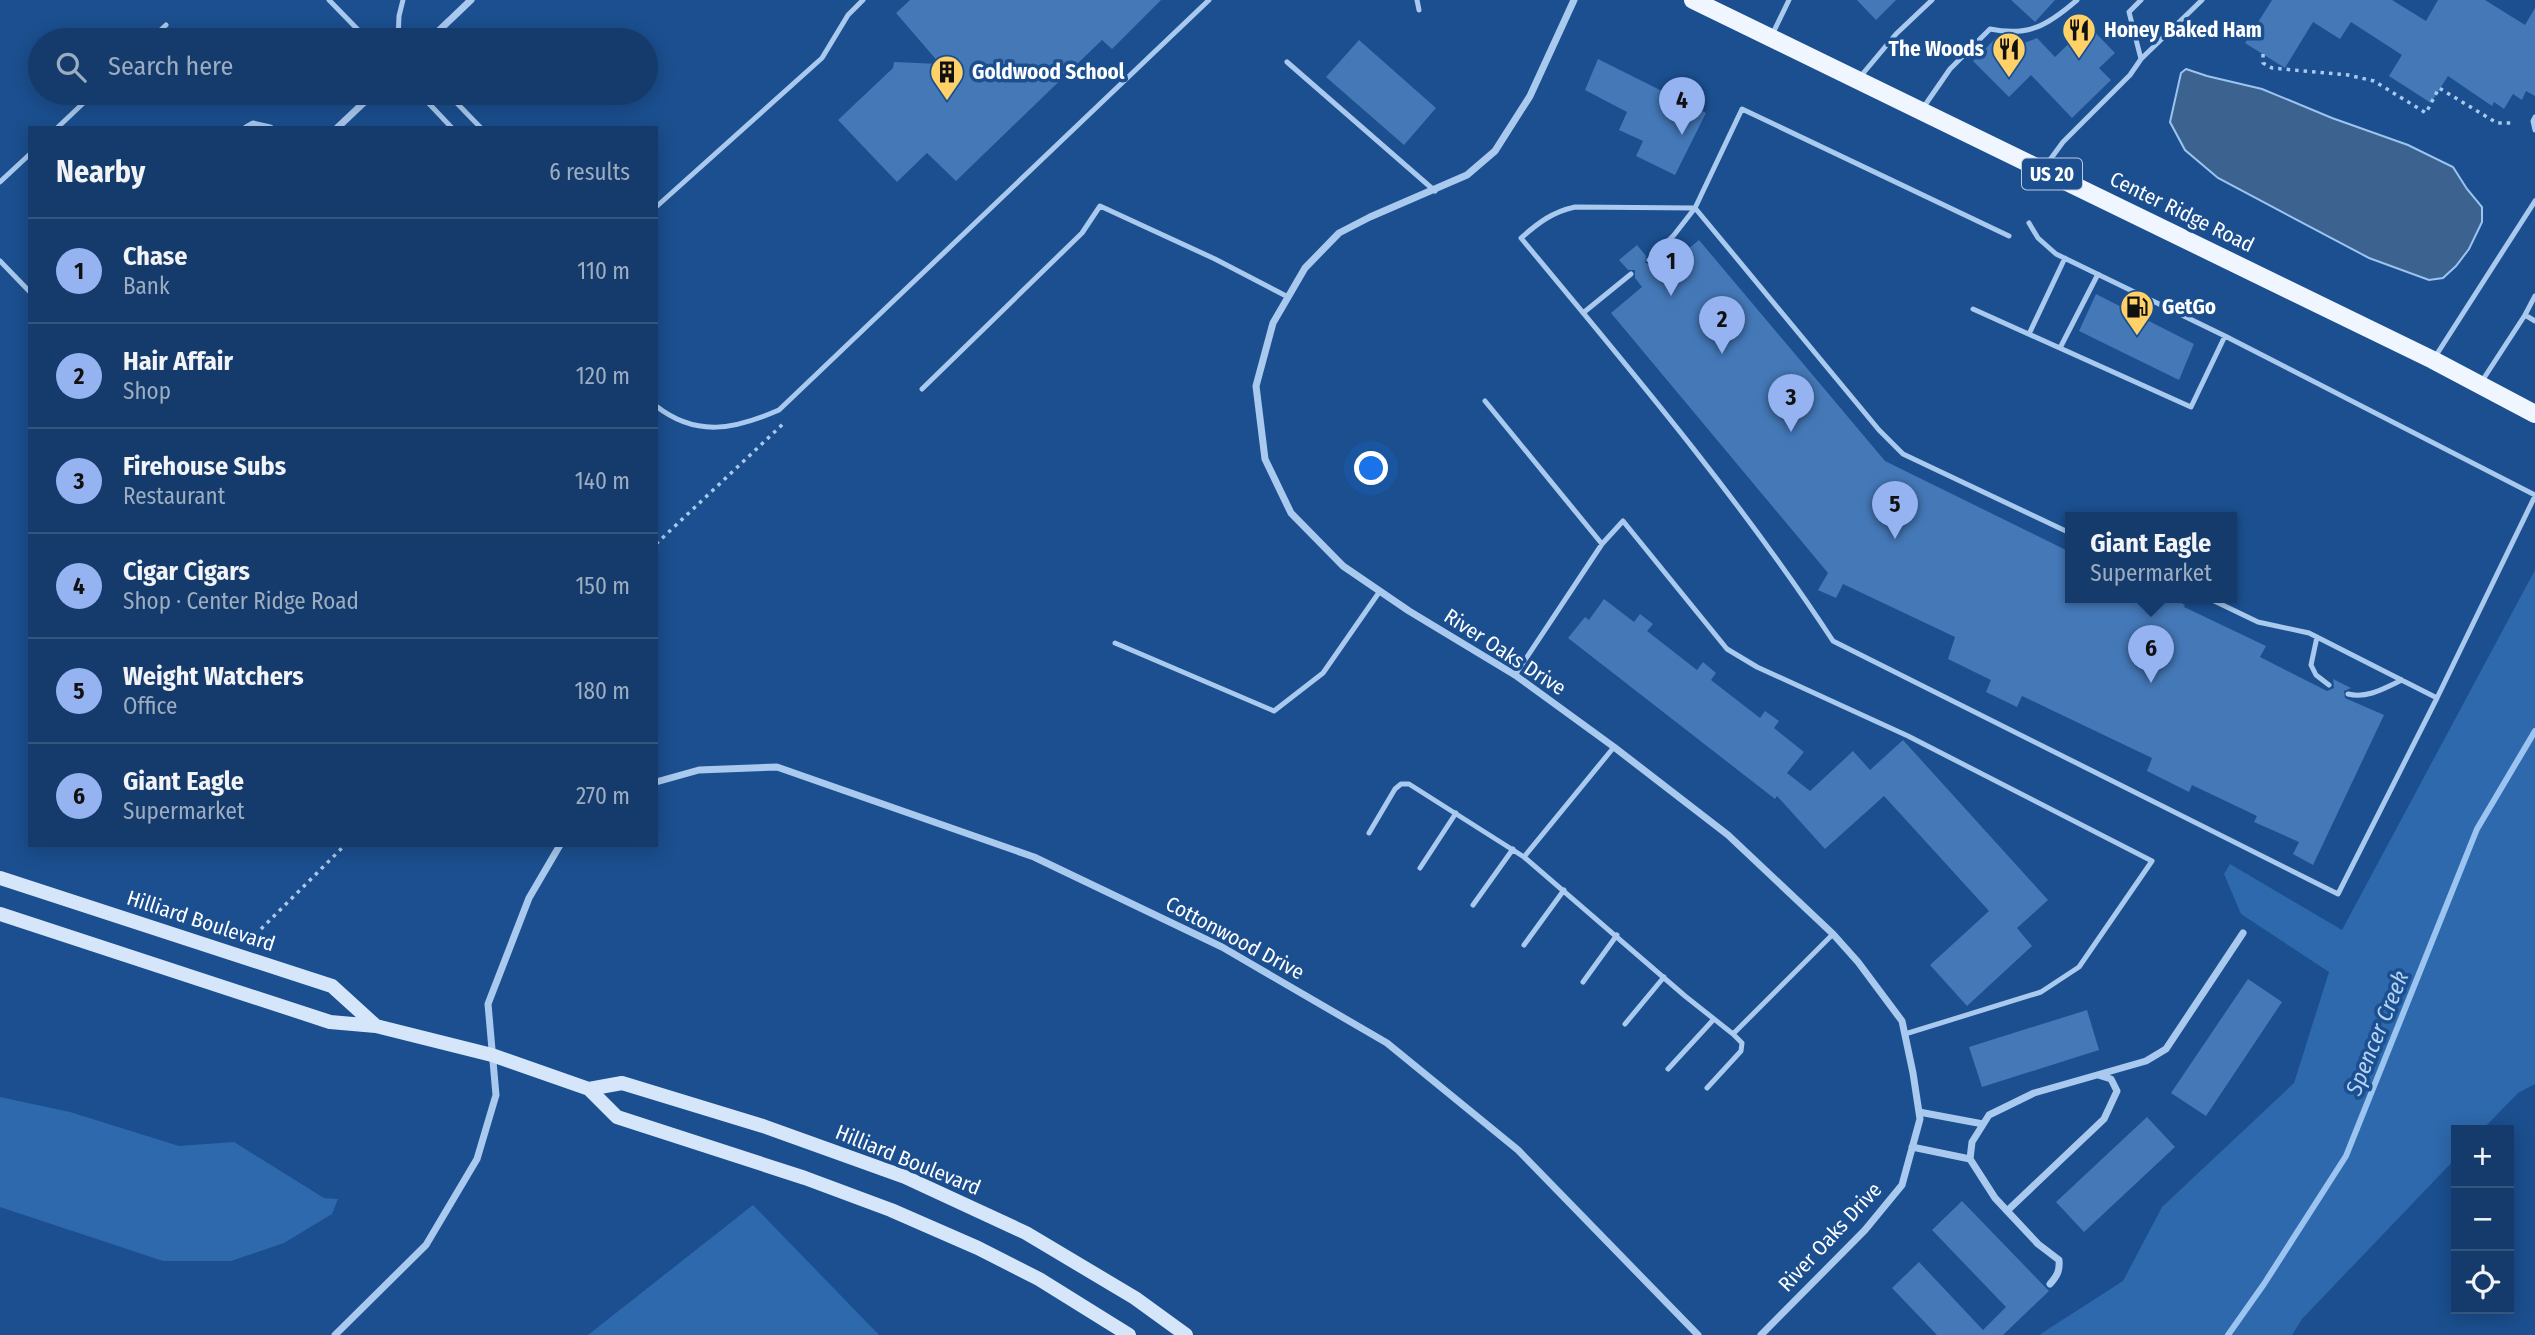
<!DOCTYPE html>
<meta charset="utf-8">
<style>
:root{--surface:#143b6b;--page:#1d4271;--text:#f1f3f6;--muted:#9dadc1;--line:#33557e;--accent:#95b2f1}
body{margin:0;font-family:"Fira Sans Condensed",sans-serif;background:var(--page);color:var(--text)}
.controls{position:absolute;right:21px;bottom:21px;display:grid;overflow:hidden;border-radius:0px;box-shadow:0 4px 18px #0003}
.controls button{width:63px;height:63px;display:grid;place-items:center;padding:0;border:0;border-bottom:2px solid var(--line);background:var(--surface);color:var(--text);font:35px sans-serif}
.you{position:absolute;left:1372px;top:469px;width:24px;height:24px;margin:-18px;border:5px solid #fff;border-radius:50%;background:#1a73e8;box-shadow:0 0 0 10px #1a73e833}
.badge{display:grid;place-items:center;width:46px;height:46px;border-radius:50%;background:var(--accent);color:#111;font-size:23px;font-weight:700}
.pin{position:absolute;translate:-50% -58px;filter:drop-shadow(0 2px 4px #0008)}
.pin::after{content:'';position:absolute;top:37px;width:24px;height:21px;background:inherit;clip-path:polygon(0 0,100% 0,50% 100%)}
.popup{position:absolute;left:2065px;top:512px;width:172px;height:91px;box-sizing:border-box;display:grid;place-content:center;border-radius:0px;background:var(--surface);filter:drop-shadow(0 2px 5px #0005);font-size:23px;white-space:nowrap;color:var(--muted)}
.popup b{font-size:26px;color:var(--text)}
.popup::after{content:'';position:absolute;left:50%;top:100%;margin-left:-14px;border:14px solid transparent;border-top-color:var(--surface)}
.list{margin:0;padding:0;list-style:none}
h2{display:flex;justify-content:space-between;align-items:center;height:91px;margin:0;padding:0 28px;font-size:30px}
h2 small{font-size:23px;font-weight:400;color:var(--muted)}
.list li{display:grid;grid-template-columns:46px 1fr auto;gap:21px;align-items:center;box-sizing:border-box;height:105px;padding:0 28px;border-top:2px solid var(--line)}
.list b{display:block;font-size:26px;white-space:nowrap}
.list p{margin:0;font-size:23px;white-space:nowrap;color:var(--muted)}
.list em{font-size:23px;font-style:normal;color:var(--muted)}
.icon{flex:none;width:38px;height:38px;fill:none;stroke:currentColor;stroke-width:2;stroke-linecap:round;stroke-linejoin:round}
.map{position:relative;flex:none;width:2535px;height:1335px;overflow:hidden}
.search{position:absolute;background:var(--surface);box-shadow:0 4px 18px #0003;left:28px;top:28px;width:630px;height:77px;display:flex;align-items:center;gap:18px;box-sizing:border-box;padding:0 24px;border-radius:38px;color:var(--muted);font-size:26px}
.panel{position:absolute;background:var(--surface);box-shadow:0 4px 18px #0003;left:28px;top:126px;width:630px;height:721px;border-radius:0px}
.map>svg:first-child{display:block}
.green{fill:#2e69ad}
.water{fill:#3c6290;stroke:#9cc4f0;stroke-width:2}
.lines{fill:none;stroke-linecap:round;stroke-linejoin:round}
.stream{stroke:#9cc4f0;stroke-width:6}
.building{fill:#4478b7}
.path{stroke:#a9c9ee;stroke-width:3.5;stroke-dasharray:3.5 5;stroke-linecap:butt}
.service{stroke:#a9c9ee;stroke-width:5}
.minor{stroke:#a9c9ee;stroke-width:7}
.secondary{stroke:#d6e6fa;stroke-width:14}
.primary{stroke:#f0f6ff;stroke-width:18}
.labels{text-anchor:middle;stroke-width:7;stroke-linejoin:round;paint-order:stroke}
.shield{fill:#1b4f8f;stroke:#bbcadd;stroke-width:2}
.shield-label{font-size:19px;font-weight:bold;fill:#fff}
.poi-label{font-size:21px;font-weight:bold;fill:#fff;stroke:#1b4f8f;text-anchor:start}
.street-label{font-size:21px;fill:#fff;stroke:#1b4f8f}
.water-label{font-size:23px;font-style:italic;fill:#b5d3f5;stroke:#1b4f8f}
</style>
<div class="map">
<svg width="2535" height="1335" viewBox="0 0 2535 1335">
<rect width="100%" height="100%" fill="#1b4f8f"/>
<path class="green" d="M2535,570V1084L2518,1093L2482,1130H2456V1158L2302,1319L2292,1335H2039L2123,1281L2162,1207L2294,1083L2329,972L2241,914L2224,874L2230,864L2342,930Z
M0,1097L70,1112L179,1146L234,1142L324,1198L338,1199L332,1214L284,1243L231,1261H163L0,1207Z
M753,1205L879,1335H588Z"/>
<path class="water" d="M2186,69L2207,76L2262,89L2332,118L2408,145L2453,167L2467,189L2482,207V222L2469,249L2456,266L2443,278L2429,280L2369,258L2218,178L2185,150L2170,122L2181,73Z"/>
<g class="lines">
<path class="stream" d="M2228,1335L2264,1284L2346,1156L2477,829L2535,731"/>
</g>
<path class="building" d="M910,0H1161L1112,49L1102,40L956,181L927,153L897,182L838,120L893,68L894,62L940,64L896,13Z
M1857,0H1896L1876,20Z
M2011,0H2055L2035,22Z
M2272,0H2392L2426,21L2438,0H2485L2525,25L2535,8V96L2526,91L2522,100L2513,94L2504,109L2494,102L2492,106L2448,76L2431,103L2389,76L2402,55L2351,22L2340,39L2313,22L2285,68L2245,43Z
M2088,25L2115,53L2099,68L2111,80L2072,118L2031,75L2009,97L1973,61L1997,37L2008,49L2037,38L2055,57Z
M1359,40L1436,108L1404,145L1326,77Z
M1598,59L1706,113L1675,175L1636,156L1643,141L1619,130L1627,112L1585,90Z
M1699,240L1885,461L2070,552V597H2170L2185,605L2184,607L2266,646L2260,657L2327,691L2334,688L2333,679L2351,688L2344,691L2345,698L2384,715L2313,865L2293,854L2299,842L2254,822L2257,816L2192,785L2189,792L2147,771L2152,758L2022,696L2017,707L1986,692L1991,680L1948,659L1955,637L1843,584L1836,598L1818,590L1828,573L1611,313L1642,287L1635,278V270H1628L1619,260L1637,245L1646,256L1645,263L1652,264L1659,273Z
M2096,294L2194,344L2179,380L2079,331Z
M1604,599L1634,622L1640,614L1653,624L1647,631L1697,670L1703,662L1716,673L1711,680L1760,718L1765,711L1779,721L1774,728L1804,752L1787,773L1810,791L1853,751L1870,770L1903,740L2048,900L2017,928L2032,946L1967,1006L1930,965L1989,911L1884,796L1825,849L1777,796L1775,799L1568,638L1585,617L1589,620Z
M2248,979L2282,1002L2206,1116L2171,1093Z
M2087,1010L2099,1050L1982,1087L1969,1047Z
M2147,1117L2175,1147L2084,1232L2056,1202Z
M1962,1201L2049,1291L2003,1335H1937L1892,1288L1919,1262L1983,1330L2006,1307L1932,1230Z"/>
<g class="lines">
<path class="path" d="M2263,54V63L2272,68L2348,75L2374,81L2426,113L2439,88L2497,123H2512
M656,544L784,423
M255,935L345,845"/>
<path class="service" d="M329,0L368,40
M1417,0L1419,10
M2141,0L2129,12L2141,59
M1772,35L1789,0
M150,40L166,25
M398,40L399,16L403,0
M1287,62L1435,191
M1860,77L1896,34L1932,0
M419,93L452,128
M447,93L481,128
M1923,108L1950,69L1990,29C2029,37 2048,25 2077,0
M2535,117L2533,121L2535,130
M57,128L94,93
M2044,168L2063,142L2130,75L2141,59L2202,0
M0,182L30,154
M656,207L822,58L848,15L863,0
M1695,208L1575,207C1552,212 1538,223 1521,238C1629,368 1740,499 1833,641L2338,894L2437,698
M2029,223L2038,238L2056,254L2225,336L2535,495
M2009,236L1742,109L1695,208L1879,430L1903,454L2070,533
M1649,260L1674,235L1695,208
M0,261L30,292
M1973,309L2191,407L2225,336
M1583,313L1631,274
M2525,315L2535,296
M2029,334L2065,258
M2060,348L2098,274
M2435,357L2535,201
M2482,381L2525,315L2535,321
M922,389L1082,233L1100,206L1215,259L1288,297
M1485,401L1602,544
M656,406C697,438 735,429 779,410L1209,0
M2206,597L2258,622L2309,633L2437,698L2535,496
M2317,637L2311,665L2316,675L2329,685
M1115,643L1274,711L1323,673L1380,591
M1515,675L1602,544L1623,521L1727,649L1757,667L1908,736L2152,861L2079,967L2041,992L1905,1034
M2348,694C2367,699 2385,688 2402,680
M1614,747L1524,857L1685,996L1733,1034L1833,934
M1369,833L1395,789L1401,784H1409L1524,857
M1420,868L1456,813
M1473,905L1513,849
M1524,945L1564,890
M1583,982L1617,935
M1625,1024L1664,977
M1668,1069L1714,1019
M1707,1088L1741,1051L1742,1043L1733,1034"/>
<path class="minor" d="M1574,0L1530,96L1495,151L1467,175L1370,217L1339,233L1305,268L1273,323L1256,386L1265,459L1291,513L1343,566L1409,611L1515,675L1614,747L1728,835L1833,934L1858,962L1902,1021L1913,1073L1920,1119L1902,1185L1865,1230L1761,1335
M429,40L471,0
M246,128L253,124L270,128
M337,128L374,93
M656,782L699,770L777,767L1034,857L1222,947L1387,1043L1518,1150L1698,1335
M1919,1112L1983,1124
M1912,1147L1970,1159
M2007,1211L2104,1119L2117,1091L2111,1079L2098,1075
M2050,1284C2057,1276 2060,1271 2059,1260L2038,1244L1995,1198L1970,1159L1972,1142L1989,1115L2034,1093L2146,1061L2166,1049L2243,933
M335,1335L426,1245L477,1159L496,1095L488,1004L529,898L560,845"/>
<path class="secondary" d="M0,878L332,986L376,1026
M0,914L330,1022L376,1026L492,1055L589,1089L617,1117L805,1178L891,1210L978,1248L1039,1279L1129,1335
M589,1089L622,1083L763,1126L905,1177L1026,1233L1135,1298L1186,1335"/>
<path class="primary" d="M1693,0L2433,360L2535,414"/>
</g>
<defs>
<g id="restaurant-pin" transform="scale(1.75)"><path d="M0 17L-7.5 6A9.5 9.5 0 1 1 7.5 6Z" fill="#ffd166" stroke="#1b4f8f"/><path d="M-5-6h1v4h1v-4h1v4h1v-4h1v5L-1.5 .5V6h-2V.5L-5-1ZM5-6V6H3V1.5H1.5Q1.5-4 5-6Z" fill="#111"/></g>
<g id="building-pin" transform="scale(1.75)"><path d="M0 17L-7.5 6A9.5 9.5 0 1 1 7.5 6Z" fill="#ffd166" stroke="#1b4f8f"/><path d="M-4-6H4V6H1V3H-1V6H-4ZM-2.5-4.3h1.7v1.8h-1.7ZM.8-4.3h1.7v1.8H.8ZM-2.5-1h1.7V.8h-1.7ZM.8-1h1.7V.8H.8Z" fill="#111"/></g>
<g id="fuel-pin" transform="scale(1.75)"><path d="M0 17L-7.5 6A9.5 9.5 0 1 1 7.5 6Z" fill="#ffd166" stroke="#1b4f8f"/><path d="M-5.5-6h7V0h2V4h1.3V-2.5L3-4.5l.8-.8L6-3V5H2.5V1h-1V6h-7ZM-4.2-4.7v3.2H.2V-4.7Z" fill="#111"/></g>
</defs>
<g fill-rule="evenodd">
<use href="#restaurant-pin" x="2079" y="30"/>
<use href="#restaurant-pin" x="2009" y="49"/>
<use href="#building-pin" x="947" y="72"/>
<use href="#fuel-pin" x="2137" y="307"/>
</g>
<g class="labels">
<rect class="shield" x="2022" y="158.5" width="60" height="31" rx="5"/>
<g class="shield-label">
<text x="2052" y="181">US 20</text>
</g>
<g class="poi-label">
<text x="2104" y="37">Honey Baked Ham</text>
<text x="1984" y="56" text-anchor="end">The Woods</text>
<text x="972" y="79">Goldwood School</text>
<text x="2162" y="314">GetGo</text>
</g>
<g class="street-label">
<text transform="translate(2182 212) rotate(26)" y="7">Center Ridge Road</text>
<text transform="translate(1505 652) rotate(33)" y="7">River Oaks Drive</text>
<text transform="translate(201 921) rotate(18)" y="7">Hilliard Boulevard</text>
<text transform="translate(1235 938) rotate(28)" y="7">Cottonwood Drive</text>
<text transform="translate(908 1160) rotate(22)" y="7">Hilliard Boulevard</text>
<text transform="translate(1830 1237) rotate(-47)" y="7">River Oaks Drive</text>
</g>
<g class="water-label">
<text transform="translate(2377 1033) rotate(-68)" y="8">Spencer Creek</text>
</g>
</g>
</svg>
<div class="controls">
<button>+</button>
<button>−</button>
<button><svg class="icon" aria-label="locate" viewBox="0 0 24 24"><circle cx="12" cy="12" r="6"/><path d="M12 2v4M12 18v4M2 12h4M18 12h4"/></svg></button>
</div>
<div class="you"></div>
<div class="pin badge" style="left:1671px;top:296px">1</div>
<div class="pin badge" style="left:1722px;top:354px">2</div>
<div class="pin badge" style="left:1791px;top:432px">3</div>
<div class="pin badge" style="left:1682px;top:135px">4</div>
<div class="pin badge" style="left:1895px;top:539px">5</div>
<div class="pin badge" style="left:2151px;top:683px">6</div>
<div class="popup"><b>Giant Eagle</b>Supermarket</div>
<div class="search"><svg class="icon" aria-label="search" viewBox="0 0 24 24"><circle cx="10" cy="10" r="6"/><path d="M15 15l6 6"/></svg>Search here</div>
<section class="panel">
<h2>Nearby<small>6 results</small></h2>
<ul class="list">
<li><span class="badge">1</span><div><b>Chase</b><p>Bank</p></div><em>110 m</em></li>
<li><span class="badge">2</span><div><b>Hair Affair</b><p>Shop</p></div><em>120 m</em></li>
<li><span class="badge">3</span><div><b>Firehouse Subs</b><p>Restaurant</p></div><em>140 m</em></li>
<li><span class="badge">4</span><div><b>Cigar Cigars</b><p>Shop · Center Ridge Road</p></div><em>150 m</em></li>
<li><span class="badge">5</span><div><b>Weight Watchers</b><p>Office</p></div><em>180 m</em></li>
<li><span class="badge">6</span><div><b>Giant Eagle</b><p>Supermarket</p></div><em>270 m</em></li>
</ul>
</section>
</div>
